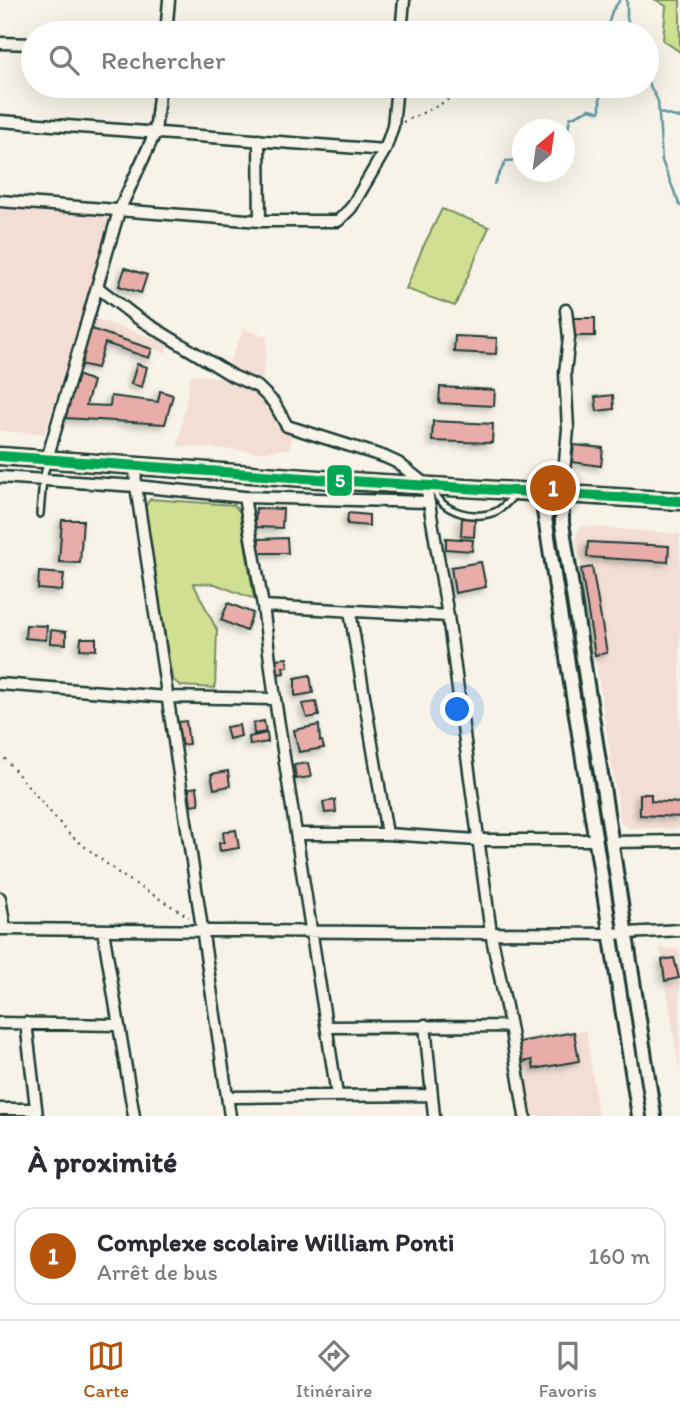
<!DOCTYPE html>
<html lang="fr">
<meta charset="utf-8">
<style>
:root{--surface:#fff;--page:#f7f7f7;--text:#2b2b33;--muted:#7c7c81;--line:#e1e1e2;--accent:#b45309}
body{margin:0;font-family:Itim,sans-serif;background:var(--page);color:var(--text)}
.compass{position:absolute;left:512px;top:119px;width:63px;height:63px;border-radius:50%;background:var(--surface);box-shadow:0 7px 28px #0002;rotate:29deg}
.you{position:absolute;left:458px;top:710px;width:24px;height:24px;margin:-18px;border:5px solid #fff;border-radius:50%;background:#1a73e8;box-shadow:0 0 0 10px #1a73e833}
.badge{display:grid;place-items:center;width:46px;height:46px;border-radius:50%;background:var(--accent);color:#fff;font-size:23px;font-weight:700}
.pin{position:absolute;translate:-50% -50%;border:4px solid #fff;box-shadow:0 2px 7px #0006}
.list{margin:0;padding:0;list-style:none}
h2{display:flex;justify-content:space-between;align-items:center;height:91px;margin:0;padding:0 28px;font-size:30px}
h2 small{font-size:23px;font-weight:400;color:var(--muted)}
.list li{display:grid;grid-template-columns:46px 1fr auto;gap:21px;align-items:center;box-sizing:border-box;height:98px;margin:0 14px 14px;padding:0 14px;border:2px solid var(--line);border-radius:21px}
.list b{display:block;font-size:26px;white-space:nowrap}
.list p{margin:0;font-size:23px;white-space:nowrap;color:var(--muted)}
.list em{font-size:23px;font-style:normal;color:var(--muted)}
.icon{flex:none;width:38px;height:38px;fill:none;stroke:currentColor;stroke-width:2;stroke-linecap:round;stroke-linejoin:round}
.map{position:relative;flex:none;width:680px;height:1116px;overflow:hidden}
.search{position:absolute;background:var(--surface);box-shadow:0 7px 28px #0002;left:21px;right:21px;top:21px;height:77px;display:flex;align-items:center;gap:18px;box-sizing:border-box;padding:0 24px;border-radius:38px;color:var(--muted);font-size:26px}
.sheet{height:203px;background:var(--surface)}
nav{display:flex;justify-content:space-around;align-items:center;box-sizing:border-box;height:98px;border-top:2px solid var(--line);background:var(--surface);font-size:19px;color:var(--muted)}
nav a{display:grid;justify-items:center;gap:4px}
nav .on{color:var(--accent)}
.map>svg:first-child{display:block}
.built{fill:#f2ded5}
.green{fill:#d1df92;stroke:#788e63;stroke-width:2}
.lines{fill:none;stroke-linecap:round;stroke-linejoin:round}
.stream{stroke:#6097a3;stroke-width:2.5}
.building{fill:#e8ada9;stroke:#1f3d34;stroke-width:2;filter:url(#shadow)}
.service-casing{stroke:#1f3d34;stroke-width:10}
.minor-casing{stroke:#1f3d34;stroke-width:15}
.tertiary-casing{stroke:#1f3d34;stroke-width:18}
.trunk-casing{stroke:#1f3d34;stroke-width:21}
.path{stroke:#1f3d34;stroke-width:2;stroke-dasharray:2 5;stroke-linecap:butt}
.service{stroke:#f7f3e8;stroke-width:5}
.minor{stroke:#f7f3e8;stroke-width:10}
.tertiary{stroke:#f7f3e8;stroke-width:12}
.trunk{stroke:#f4e382;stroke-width:16}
.bus-1-casing{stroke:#f7f3e8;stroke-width:16}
.bus-1{stroke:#00a651;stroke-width:10}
.line-badge{stroke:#f7f3e8;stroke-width:2.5}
.badge-label{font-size:19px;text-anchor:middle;font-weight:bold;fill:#fff}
</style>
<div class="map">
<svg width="680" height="1116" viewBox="0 0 680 1116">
<defs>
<filter id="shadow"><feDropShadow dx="-3" dy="3" stdDeviation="3.5" flood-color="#0004"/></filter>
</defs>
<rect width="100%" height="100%" fill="#f7f3e8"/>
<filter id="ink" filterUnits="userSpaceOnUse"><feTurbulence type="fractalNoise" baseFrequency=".0143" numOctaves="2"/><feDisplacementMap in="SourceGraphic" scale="14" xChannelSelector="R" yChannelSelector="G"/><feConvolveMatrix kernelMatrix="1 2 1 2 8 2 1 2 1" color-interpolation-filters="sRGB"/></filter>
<g filter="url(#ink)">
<path class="built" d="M0,201L121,208L44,434L0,431Z
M94,318L169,343L165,353L91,329Z
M244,329L267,337L261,395L274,405L291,435L290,448L264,452L178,446L191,374L222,378Z
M581,526L680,534V829L628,828L621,823L576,536Z
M660,948L680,949V1075L662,960Z
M586,1030L598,1116H531L519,1042Z"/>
<path class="green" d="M656,0H680V52L663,40L666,6Z
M442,209L489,227L455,306L406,289L422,249Z
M150,499L234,505L240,512L254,599L215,584L193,583L217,630L215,688L181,686L172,679L145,507Z"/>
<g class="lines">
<path class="stream" d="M627,0V18L632,33
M606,33L612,11L620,0
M647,80L658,101L662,161L680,206
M660,113L680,118
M564,153L570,118L590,109L600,112V86
M494,184L506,161L522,160"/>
</g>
<path class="building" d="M125,268L147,275L141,293L119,286Z
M572,318H595V336H572Z
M91,329L152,349L149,358L105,343L97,368L80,364Z
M455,336L497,338L496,354L454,352Z
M137,364L147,367L142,387L131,384Z
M77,375L93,381L86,405L110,406L111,396L158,402L160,391L173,395L165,424L65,418Z
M440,387L495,390L494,406L439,403Z
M613,395L614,409L597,411L595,397Z
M433,421L493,424L492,443L432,441Z
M574,445L603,448L601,466L572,462Z
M256,508L283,509L282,528L255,527Z
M348,513L369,515V526L347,524Z
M462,518L475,519L474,537L461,536Z
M62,520H83L80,563L59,562Z
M287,538L288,553H259V539Z
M446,538L473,540L472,551L446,549Z
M588,542L669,546L668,562L587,557Z
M481,562L486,587L455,593L451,567Z
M592,567L607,653L595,655L581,569Z
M39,572L64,574L62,591L38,589Z
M228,603L253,613L246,631L221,620Z
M26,625L47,626L46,640L25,638Z
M51,630L66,632V644L50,643Z
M81,638H96V650L80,649Z
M287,658L288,667H283L284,673L278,674L276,659Z
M310,675L313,693L295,696V678Z
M316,702L319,716L307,718L302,704Z
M186,721L189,744L181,745L178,722Z
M264,721L266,732L254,734L253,723Z
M239,725L241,736L229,739L226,727Z
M319,725L320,741H322L324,748L299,752L294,730Z
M267,733L268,742L250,745L249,737Z
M308,763L311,777L296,779L294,765Z
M228,771L230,786L214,789L211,774Z
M197,787L199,804L191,805L189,788Z
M640,794H651V801L680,803V817L640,815Z
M335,800L336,812L325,813L323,802Z
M236,830L239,848L220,851L219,843L224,842L223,832Z
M674,958L679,978L665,981L662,960Z
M574,1032L579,1061L534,1069L532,1060L522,1062L519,1042Z"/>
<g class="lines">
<g class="service-casing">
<path id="service" d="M434,489C440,513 477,521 497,511C504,507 509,501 514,495
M40,514L43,479L47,463"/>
</g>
<g class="minor-casing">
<path id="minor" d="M166,33L169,0
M401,33L404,0
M0,43L33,44
M0,121L385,150
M259,140L260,221
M0,201L260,221H338L351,208L385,150L393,126L397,86
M97,287L136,317L233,376L258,387L274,403L287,426L385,457L398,463L426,485L448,616L491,933L510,1026L525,1116
M47,459L119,211L155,133L160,86
M135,466L136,486L230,1116
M0,477L136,486L244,497L428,502
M562,494L568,429L565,373L569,338L566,310
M244,497L263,606L275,699L337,1095
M263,606L448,616
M350,611L387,834
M0,684L167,697L275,699
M297,834H387L477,840H596
M613,842L680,841
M0,898L5,929
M0,929L611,934L680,930
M103,930L134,1116
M0,1023L117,1025
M26,1023L37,1116
M425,1025L434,1116
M327,1027L510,1026
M227,1097L432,1095
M0,1109H36"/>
</g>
<g class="tertiary-casing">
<path id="tertiary" d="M541,492L639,1116
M562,494V523L654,1116"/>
</g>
<g class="trunk-casing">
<path id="trunk" d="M0,456L333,480L680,501"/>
</g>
<path class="path" d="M403,122C424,112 449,103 465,86
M0,753L70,835L121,875L189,917"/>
<use href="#service" class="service"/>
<use href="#minor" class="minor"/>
<use href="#tertiary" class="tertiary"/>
<use href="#trunk" class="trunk"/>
<g class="bus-1-casing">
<path id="bus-1" d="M0,456L333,480L680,501"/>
</g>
<use href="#bus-1" class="bus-1"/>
</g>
</g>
<rect class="line-badge" x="326" y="464" width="27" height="33" rx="7" fill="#00a651"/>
<g class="badge-label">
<text x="340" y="487">5</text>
</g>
</svg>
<svg class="compass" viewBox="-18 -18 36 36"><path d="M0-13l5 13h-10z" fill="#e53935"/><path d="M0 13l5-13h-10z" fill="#7c7c81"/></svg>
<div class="you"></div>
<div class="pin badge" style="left:553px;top:488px">1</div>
<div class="search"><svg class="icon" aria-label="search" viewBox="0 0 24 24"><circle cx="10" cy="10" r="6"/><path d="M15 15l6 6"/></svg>Rechercher</div>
</div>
<section class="sheet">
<h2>À proximité<small></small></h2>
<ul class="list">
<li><span class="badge">1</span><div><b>Complexe scolaire William Ponti</b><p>Arrêt de bus</p></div><em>160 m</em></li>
</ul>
</section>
<nav>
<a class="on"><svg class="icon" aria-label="map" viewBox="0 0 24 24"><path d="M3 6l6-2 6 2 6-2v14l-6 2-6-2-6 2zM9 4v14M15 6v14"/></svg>Carte</a>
<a><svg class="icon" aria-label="directions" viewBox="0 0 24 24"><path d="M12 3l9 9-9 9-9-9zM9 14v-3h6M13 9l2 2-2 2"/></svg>Itinéraire</a>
<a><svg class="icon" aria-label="saved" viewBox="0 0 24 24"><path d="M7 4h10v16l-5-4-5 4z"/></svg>Favoris</a>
</nav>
